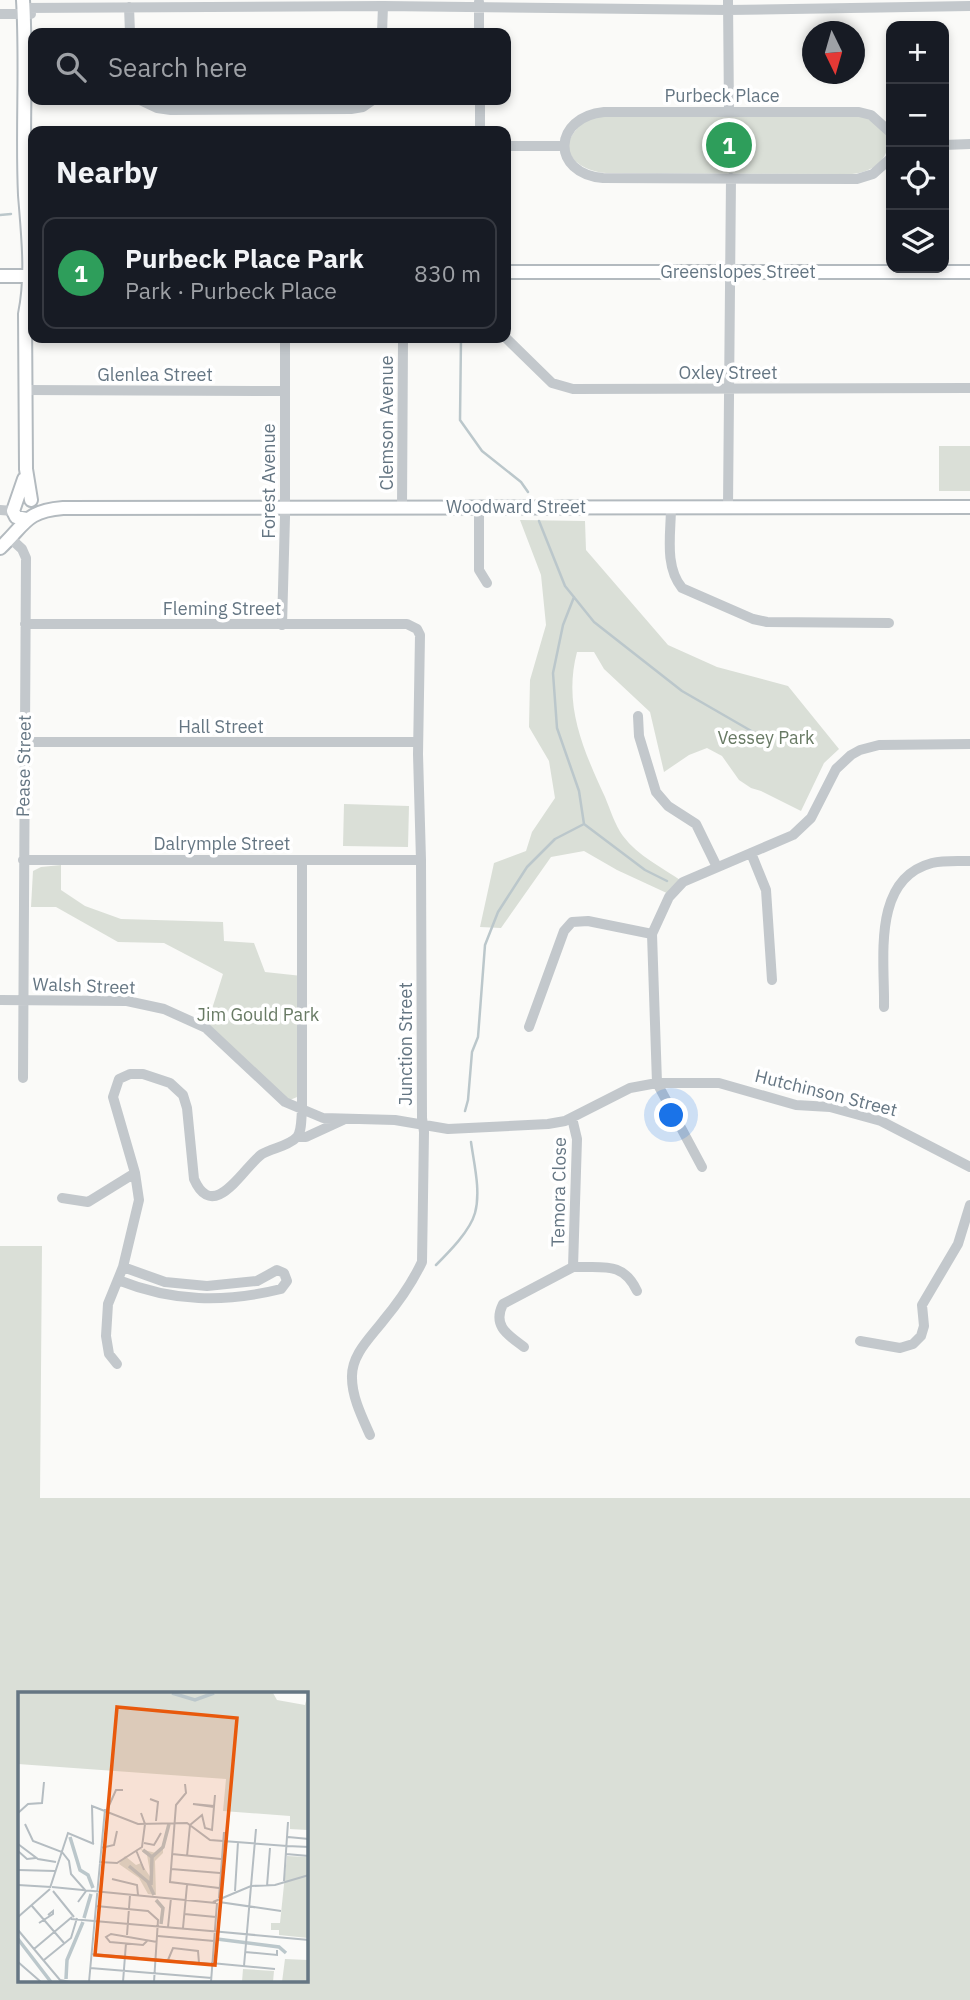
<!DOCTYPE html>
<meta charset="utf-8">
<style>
:root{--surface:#171b24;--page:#242831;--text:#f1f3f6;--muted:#9ea1a6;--line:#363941;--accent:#8c9099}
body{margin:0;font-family:"IBM Plex Sans",sans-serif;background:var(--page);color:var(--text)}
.controls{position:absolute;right:21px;top:21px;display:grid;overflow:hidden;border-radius:14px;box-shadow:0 4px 10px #0003}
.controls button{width:63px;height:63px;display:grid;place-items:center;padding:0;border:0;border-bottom:2px solid var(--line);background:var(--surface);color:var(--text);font:35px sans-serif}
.compass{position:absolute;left:802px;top:21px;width:63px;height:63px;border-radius:50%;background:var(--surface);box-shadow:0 4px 10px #0003;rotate:175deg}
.you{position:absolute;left:672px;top:1116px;width:24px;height:24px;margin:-18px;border:5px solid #fff;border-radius:50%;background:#1a73e8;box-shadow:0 0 0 10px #1a73e833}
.badge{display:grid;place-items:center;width:46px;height:46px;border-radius:50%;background:var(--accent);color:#fff;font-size:23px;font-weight:700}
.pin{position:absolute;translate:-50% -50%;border:4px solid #fff;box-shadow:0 2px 7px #0006}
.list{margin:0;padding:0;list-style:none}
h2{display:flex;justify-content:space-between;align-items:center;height:91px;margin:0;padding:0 28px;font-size:30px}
h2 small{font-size:23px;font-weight:400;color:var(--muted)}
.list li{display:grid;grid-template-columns:46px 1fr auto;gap:21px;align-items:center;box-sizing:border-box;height:112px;margin:0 14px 14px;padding:0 14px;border:2px solid var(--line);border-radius:14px}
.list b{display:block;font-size:26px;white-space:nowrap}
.list p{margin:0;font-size:23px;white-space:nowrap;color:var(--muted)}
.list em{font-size:23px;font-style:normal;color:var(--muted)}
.icon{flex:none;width:38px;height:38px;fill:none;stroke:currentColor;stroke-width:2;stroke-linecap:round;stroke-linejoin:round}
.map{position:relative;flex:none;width:970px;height:2000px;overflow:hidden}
.search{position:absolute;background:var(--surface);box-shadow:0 4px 10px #0003;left:28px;top:28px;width:483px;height:77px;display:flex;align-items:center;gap:18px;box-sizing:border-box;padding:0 24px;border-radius:14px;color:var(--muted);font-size:26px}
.panel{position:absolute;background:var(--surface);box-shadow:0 4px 10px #0003;left:28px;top:126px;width:483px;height:217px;border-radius:14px}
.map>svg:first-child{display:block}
.green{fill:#dadfd7;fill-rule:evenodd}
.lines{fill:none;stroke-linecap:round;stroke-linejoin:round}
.stream{stroke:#bbc7cb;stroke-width:2.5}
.secondary-casing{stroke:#b3babf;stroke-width:16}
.street{stroke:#c3c8cc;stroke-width:10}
.secondary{stroke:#fff;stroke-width:12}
.labels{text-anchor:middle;stroke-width:7;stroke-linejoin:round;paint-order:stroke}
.street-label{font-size:18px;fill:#657683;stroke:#fff}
.park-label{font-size:18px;fill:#687a64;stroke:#fff}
.inset-river{fill:none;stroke:#bbc7cb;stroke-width:3.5}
.inset-road{fill:none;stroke:#b5bdc2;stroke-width:2}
.view{fill:#e8590c;fill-opacity:0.15;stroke:#e8590c;stroke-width:3.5}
.inset-edge{fill:none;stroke:#657683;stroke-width:3.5}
</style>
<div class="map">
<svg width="970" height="2000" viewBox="0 0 970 2000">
<rect width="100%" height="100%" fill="#fafaf8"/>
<path class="green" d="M606,116H862C903,128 892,171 852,174L606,173C583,172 555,154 576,130C578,127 580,123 583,121C589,118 599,117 606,116Z
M939,446H970V491H939Z
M520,520L585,521L586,550L668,645L717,667L788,686L839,749L824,763L801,811L761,791L751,788L739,780L722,756L707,748L689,755L664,772L650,712L604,669L594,652H577C563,705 583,749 605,797C610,809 615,825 623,836C638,856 663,868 683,882L671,895L617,870L584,851L551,857L501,928L480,927L494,863L526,851L532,832L555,798L549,761L529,727L530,680L546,625L541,575Z
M344,804L409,806L408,847L343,846Z
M61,865V890L85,906L121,919L223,922L224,941L254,943L265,972L302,976V1095L285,1102L206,1028L223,974L164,943L118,942L56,907H31L33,871L41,867Z
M0,1246H42L40,1498H970V2000H0ZM19,1694H306V1981H19Z"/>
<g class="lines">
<path class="stream" d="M0,215L11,214
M461,338L460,420L482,451L521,482L528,492
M539,521L565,586L594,622L682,691L760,736
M574,597L563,625L553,673L557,728L579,791L584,824L645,870L667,881
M465,1111L468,1100L472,1052L478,1037L485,945L498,912L527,867L555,839L584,824
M436,1265C449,1252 470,1231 475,1213C481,1191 474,1164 471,1142"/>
<g class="secondary-casing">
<path id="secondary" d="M23,0C27,65 22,130 25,195C28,234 33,275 25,314L26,469L31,500
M506,272H970
M0,276H33
M24,479L13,511L16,517L26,519
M0,548C25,525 25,511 63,508L970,507"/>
</g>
<path class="street" d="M728,0L729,112
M479,2V33
M129,7L130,33
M23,8L383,6L728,10L970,6
M0,14H31
M382,33L383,6
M140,100L157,108L171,110L351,109L363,107L373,100
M480,100V131
M891,133L871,115L859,112H604C553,117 550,173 603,178L857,179L873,174L891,158
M944,145L970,144
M506,146H563
M506,338L552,383L573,389L970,388
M26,390L285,391
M671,507C671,533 664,566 682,588L753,619L767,622L889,623
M728,507L731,178
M402,508L403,338
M479,508V570L487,583
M0,510L13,511
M10,538L22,549L26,558L23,1078
M25,624H407L417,629L420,635L418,754L421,860L422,1118L424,1132L422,1262C412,1283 398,1303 383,1321C370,1338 351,1355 352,1378C352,1397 362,1417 370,1435
M282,625L285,517V338
M638,716L639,736L656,792L668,806L696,824L717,867
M25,742H418
M751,853L766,890L772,980
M23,860H421
M0,1000L127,1001L164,1009L206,1028L285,1102L323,1118L395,1120L448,1129L548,1124L565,1121L630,1088L657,1083H719L796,1105L830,1107L881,1121L970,1167
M884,1007C885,960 871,879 932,863C944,860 958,861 970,861
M529,1027L564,931L572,922L588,921L652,934
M572,1118L577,1139L573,1267C603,1268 623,1261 637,1291
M297,1137H306L343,1120
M702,1167L657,1083L652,934L669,897L683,882L793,835L811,818L836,769L851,755L860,750L879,745L970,744
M62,1198L88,1202L135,1173
M118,1280C173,1302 224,1303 281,1289L287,1281L284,1273L277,1270L257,1281L207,1286L165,1282L123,1267
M860,1341L900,1348L913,1344L921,1336L924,1326L922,1305L958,1244L970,1205
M524,1347C508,1335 492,1326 503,1304L573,1267
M117,1364L109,1354L106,1336L108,1304L123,1267L139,1200L135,1173L113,1097L119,1079L130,1074H143L170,1083L183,1095L187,1108L194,1179C214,1225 245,1165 262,1154C272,1148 289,1146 297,1137C302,1131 301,1119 302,1111V860"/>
<use href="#secondary" class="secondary"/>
</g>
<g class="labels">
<g class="street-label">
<text x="722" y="102">Purbeck Place</text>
<text x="738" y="278">Greenslopes Street</text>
<text x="728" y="379">Oxley Street</text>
<text x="155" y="381">Glenlea Street</text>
<text transform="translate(387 423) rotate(-90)" y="6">Clemson Avenue</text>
<text transform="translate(269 481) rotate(-90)" y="6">Forest Avenue</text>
<text x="516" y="513">Woodward Street</text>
<text x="222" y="615">Fleming Street</text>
<text x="221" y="733">Hall Street</text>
<text transform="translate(24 766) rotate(-89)" y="6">Pease Street</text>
<text x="222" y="850">Dalrymple Street</text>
<text transform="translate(84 986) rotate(2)" y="6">Walsh Street</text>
<text transform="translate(406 1044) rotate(-90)" y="6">Junction Street</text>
<text transform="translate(826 1093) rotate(14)" y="6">Hutchinson Street</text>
<text transform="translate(559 1192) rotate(-89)" y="6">Temora Close</text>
</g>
<g class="park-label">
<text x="766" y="744">Vessey Park</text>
<text x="258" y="1021">Jim Gould Park</text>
</g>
</g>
<g transform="translate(18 1692)">
<rect width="290" height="290" fill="#fafaf8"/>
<path d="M0,1H255L259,8L287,13L290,1V138L272,137V124L205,119L208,87L0,72ZM145,153V161L137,169L138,203L130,202L121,186L101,172L107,164L118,173L123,171L133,186L129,163L122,157L138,161ZM269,164L290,165V246L261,243V238H253V231H262ZM267,267L290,268V290H264ZM225,277L256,279L255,290H224Z" fill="#dadfd7"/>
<path class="inset-river" d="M154,1L177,8L196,1M52,145L62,178L70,183L75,196M125,158L134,165L133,193M134,165L145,155L151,132M111,174L130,190L136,203M138,208L145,216L143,232M66,226L73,202M0,247L33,290M199,247L261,255L268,261M48,287L49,268L65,230"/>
<path class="inset-road" d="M167,92L168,101L158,113L152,190L201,196M132,107L140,110L138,129M196,115L175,112L196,114M89,118L98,98H105M0,121L10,112L24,111L26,90M7,132L15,149L44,160L51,169L53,182L68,199L60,210M172,133L184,123L187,136L194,138L197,103M270,145L291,147M126,151L136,153L143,141M0,152L20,167L38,170M75,152L74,114L120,132L169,131L192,148L269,154M269,154L291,155M83,156L96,153L99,139M118,158L126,178M0,159L9,167L18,166M154,162L203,167M268,162L291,164M169,164L172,133M81,170L99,171L124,155L127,132L123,121M153,177L202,181M0,178L37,179M94,187L119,193L120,203M266,189L270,130M0,193L33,195M249,194L252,156M34,195L198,211M32,196L50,141L76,152M35,199L56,225M217,199L220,150M201,206L206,140M195,210L233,194L257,193L291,183M201,210L263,219M14,214L46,251M78,214L130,219L140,228L136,290M166,222L198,225M0,225L32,197M53,227L204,240M21,231L35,222V219L30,223M150,235L153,206M165,236L169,193M0,238L42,288L53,290M204,240L291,248M109,243L112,203M140,244L196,249M129,249L125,253L92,250L88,245L93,242L139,250M16,257L54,225M227,260L259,263V258M74,262L194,272M26,268L53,246L59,226M150,268L155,256L180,259L181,271M0,270L23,290M193,271L257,277M226,274L238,137M72,276L194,286M71,290L87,117M105,290L108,251M193,290L199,211"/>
<path class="view" d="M99,15L219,26L197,273L77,263Z"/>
<rect width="290" height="290" class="inset-edge"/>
</g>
</svg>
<div class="controls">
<button>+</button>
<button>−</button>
<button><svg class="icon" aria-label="locate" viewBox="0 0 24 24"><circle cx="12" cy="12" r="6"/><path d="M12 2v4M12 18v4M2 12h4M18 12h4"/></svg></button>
<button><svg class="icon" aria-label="layers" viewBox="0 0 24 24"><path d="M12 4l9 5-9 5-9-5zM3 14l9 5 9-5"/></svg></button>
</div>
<svg class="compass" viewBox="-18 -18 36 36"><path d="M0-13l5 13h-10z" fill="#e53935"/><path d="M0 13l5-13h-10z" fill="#9ea1a6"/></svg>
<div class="you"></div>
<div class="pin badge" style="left:729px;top:145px;background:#2e9e5b">1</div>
<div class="search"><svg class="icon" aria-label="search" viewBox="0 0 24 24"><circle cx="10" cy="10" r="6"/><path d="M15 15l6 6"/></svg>Search here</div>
<section class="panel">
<h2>Nearby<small></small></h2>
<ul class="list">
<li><span class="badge" style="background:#2e9e5b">1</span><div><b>Purbeck Place Park</b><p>Park · Purbeck Place</p></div><em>830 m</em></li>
</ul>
</section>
</div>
